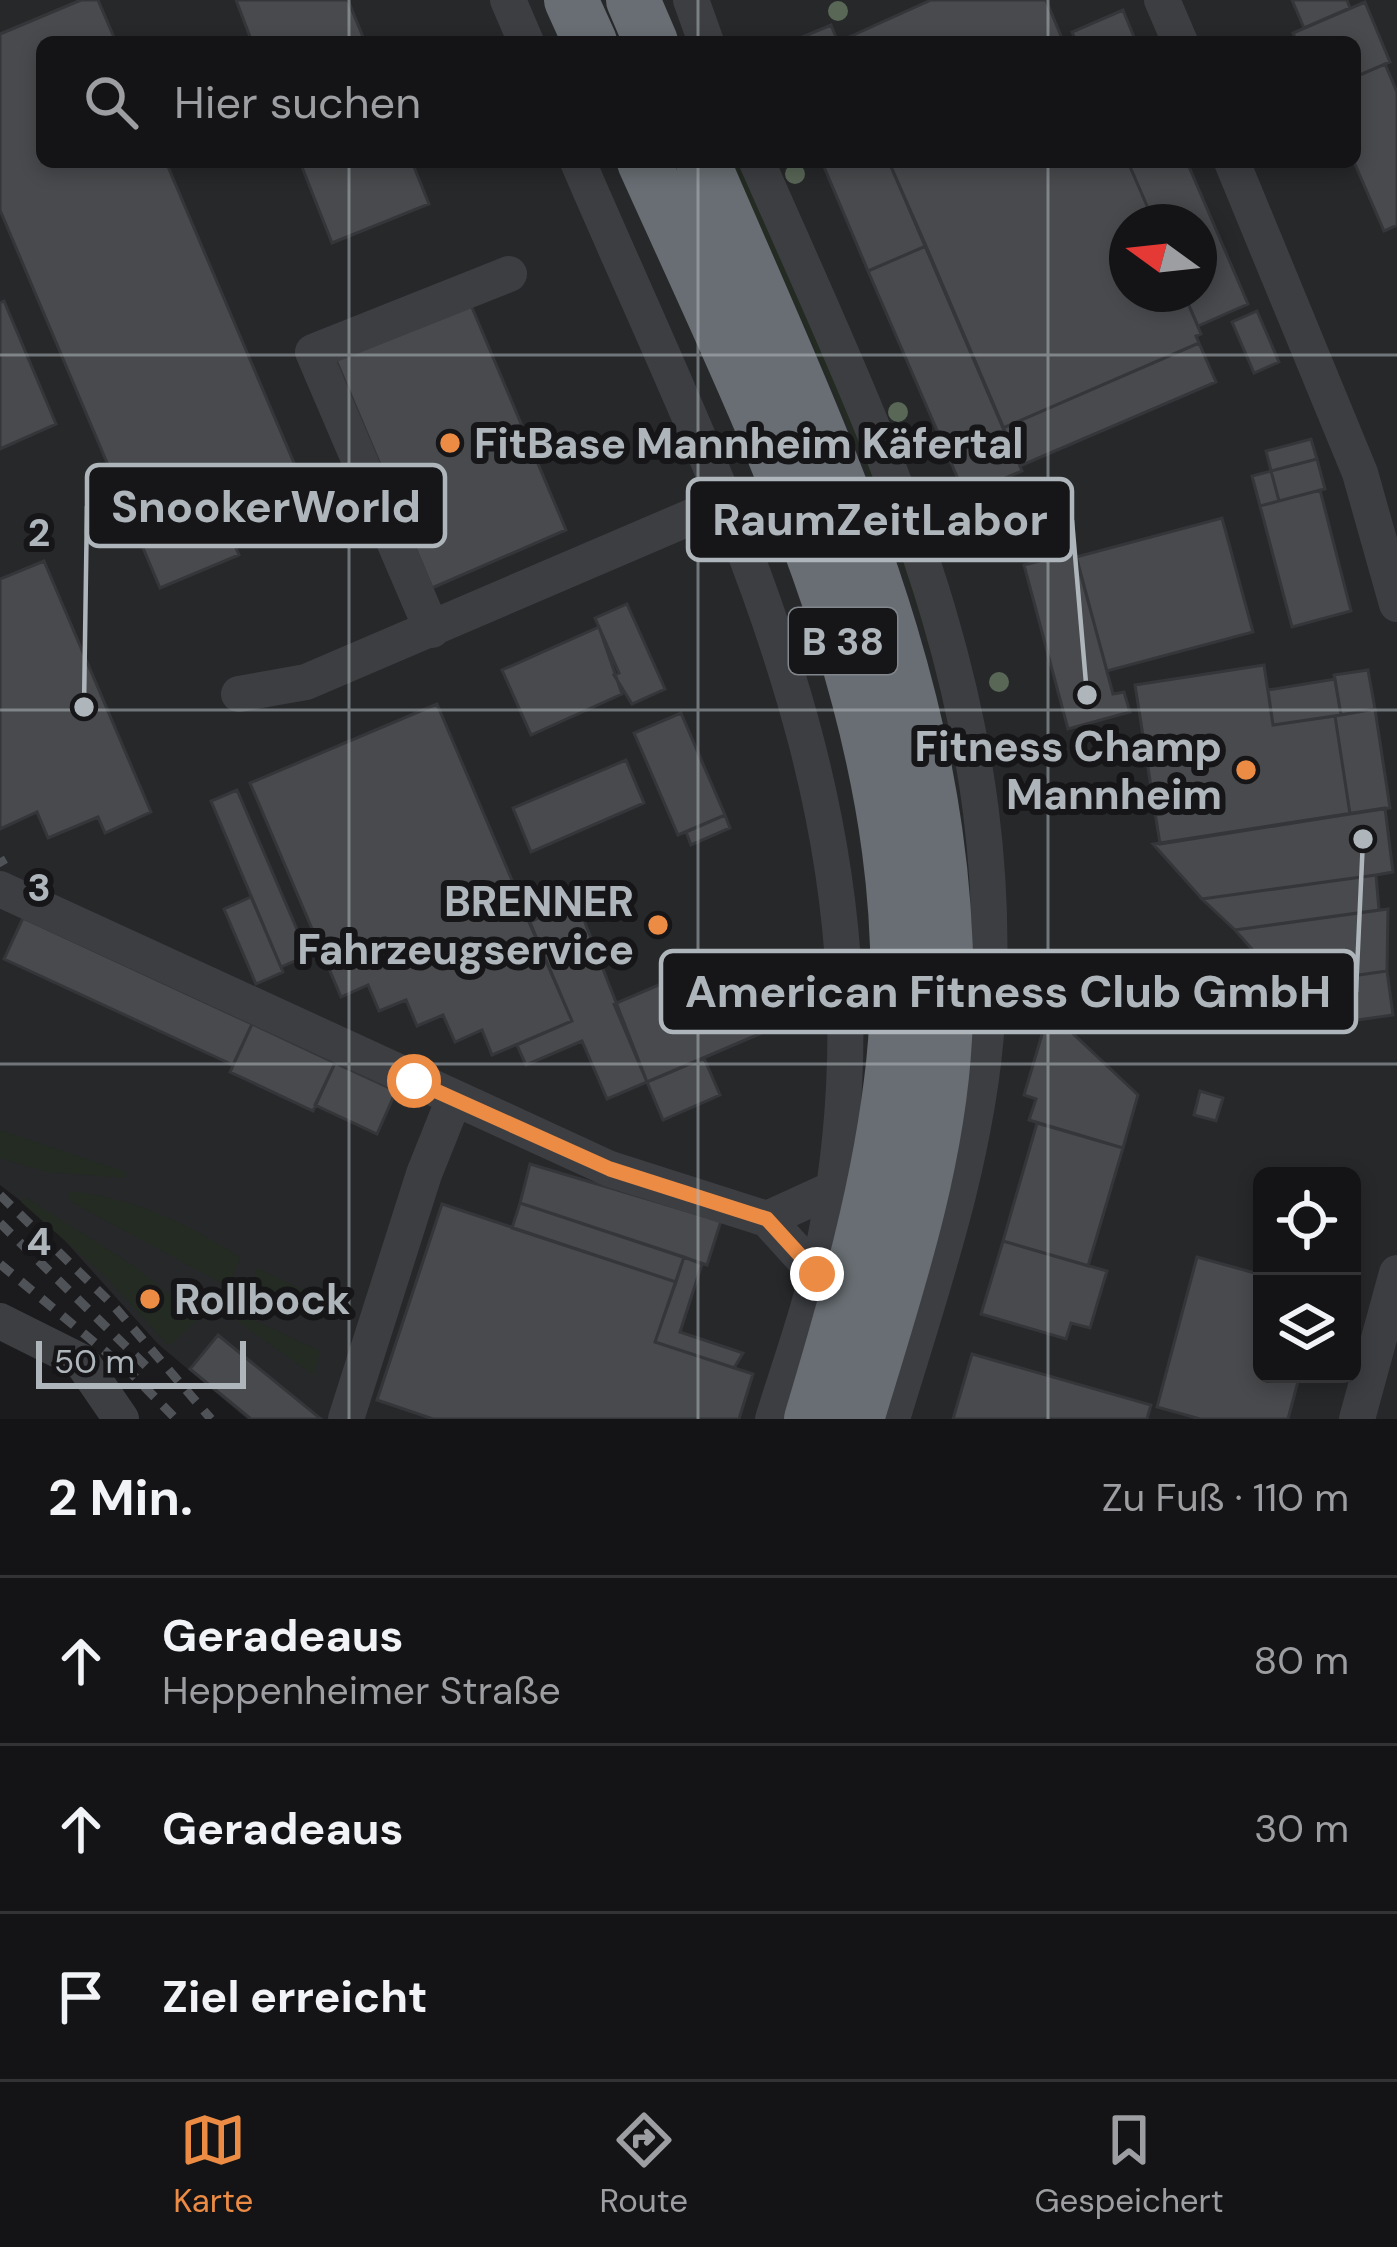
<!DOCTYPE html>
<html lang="de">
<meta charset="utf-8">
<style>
:root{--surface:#141416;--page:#212123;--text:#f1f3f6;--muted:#9d9ea1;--line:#333335;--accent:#eb8b44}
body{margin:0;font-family:"DM Sans",sans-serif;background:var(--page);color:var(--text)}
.controls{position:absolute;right:36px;bottom:36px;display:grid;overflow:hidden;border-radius:18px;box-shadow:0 6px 18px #0003}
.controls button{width:108px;height:108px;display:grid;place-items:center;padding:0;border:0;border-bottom:3px solid var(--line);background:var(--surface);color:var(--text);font:60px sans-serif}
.compass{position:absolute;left:1109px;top:204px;width:108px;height:108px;border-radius:50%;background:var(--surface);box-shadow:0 6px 18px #0003;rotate:285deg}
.scale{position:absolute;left:36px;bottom:30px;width:210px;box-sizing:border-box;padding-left:12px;border:6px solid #aeb6bc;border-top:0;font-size:33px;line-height:42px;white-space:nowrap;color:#aeb6bc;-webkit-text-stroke:9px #161618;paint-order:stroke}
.stop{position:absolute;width:36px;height:36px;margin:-27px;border:9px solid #eb8b44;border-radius:50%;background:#fff}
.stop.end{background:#eb8b44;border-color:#fff;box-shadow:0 3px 12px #0008}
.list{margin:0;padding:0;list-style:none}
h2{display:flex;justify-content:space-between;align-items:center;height:156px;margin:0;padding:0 48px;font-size:51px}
h2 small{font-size:39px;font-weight:400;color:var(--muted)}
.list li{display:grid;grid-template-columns:78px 1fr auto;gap:36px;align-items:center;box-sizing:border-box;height:168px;padding:0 48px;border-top:3px solid var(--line)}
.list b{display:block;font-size:45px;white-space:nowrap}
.list p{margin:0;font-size:39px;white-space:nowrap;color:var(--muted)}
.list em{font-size:39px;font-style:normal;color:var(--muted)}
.icon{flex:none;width:66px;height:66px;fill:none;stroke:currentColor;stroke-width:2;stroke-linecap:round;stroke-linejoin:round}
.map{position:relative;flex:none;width:1397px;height:1419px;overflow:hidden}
.search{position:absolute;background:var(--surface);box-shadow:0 6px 18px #0003;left:36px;right:36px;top:36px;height:132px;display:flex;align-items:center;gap:30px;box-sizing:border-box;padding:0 42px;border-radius:18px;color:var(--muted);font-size:45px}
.sheet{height:660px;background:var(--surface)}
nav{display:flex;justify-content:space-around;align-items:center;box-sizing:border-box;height:168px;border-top:3px solid var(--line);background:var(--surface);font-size:33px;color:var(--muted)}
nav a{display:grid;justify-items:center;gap:6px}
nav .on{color:var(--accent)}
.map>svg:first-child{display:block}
.built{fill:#27282a;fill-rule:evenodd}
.green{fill:#232b23}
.building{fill:#484a4d;stroke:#353639;stroke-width:3}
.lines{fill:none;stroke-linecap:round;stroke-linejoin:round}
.minor{stroke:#3c3e42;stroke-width:36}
.highway{stroke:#686e73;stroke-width:54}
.rail{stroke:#4f5357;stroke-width:9;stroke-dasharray:15 12;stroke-linecap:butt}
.tree{fill:#596757}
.route{stroke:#eb8b44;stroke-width:15}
.grid{fill:none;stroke:#aeb6bc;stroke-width:3;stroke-opacity:0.55}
.poi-dot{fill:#eb8b44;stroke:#161618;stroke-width:4.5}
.labels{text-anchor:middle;stroke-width:12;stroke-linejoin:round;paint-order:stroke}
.shield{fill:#161618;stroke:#80868b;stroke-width:3}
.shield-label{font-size:39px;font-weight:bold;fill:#aeb6bc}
.poi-label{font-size:42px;font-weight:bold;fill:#aeb6bc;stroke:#161618;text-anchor:start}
.grid-label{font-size:39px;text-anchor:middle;font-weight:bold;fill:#aeb6bc;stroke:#161618;stroke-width:12;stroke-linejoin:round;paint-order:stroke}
.leader{fill:none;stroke:#aeb6bc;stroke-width:4.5}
.callout-dot{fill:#aeb6bc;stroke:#161618;stroke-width:4.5}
.callout{fill:#161618;stroke:#aeb6bc;stroke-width:4.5}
.callout-label{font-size:45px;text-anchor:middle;font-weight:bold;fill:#aeb6bc}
</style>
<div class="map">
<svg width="1397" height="1419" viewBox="0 0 1397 1419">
<rect width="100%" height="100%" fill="#1b1b1d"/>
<path class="built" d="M0,0H1397V1419H247L158,1344L48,1222L0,1185ZM42,42H1355V162H42ZM1127,222H1199V294H1127ZM1262,1176H1352V1374H1262Z"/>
<path class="green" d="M731,162H741C878,470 1020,744 968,1094C951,1205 914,1312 881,1419C875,1408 904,1331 910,1310C945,1196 971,1083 974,963C981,675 843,419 731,162Z
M0,1130L126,1172L124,1178L48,1172L0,1158Z
M70,1191C137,1199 183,1222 240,1257L229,1287L68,1200Z
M25,1197L134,1266L198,1319L169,1346L105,1276L21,1202Z
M257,1268L336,1306L331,1321L249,1295Z
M240,1314L320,1351L314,1375L237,1321Z"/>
<path class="building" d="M81,0H98L116,42H42V162H166L303,484L223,518L239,555L160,588L0,210V34Z
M236,0H348L365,42H252Z
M931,0H1046L1061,36L1048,42H838Z
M1292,0H1347L1350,8L1304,28Z
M1365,2L1390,62L1355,77V42H1297L1293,33Z
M1123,10L1136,42H1076L1072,32Z
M831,25L838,42H790L800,38Z
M1385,64L1397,92V225L1384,231L1354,162L1355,77Z
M300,162H412L429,204L332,243Z
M822,162H889L926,246L868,271Z
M889,162H1128L1154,222H1127V294H1184L1201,334L1196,336L1199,343L1003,428Z
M1128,162H1187L1248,304L1198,326L1184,294H1199V222H1154Z
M926,246L1022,471L965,495L868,271Z
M468,298L566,530L432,588L334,355Z
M4,301L56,424L0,449V303Z
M1257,311L1279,362L1254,373L1232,322Z
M1199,343L1216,382L1020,466L1003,428Z
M1311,439L1317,459L1271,471L1266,451Z
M1317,459L1325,489L1279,501L1271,471Z
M1271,471L1279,501L1260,506L1252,476Z
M1320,490L1351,611L1292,627L1260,506Z
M1222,518L1253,632L1107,671L1076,557Z
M1075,552L1113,694L1124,692L1130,712L1068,729L1024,565Z
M44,561L151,812L105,833L98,817L48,838L37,812L0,829V579Z
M627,604L665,689L632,704L614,675L619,673L595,618Z
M599,627L622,694L531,735L502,670Z
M1264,665L1273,725L1335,716L1350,814L1160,844L1135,685Z
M1368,670L1375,709L1341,715L1334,675Z
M1335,679L1341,715L1273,725L1268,690Z
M437,704L572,1021L492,1055L482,1030L455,1042L443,1015L417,1026L406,1000L379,1011L368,985L341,997L250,783Z
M1375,709L1390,808L1350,814L1335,716Z
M681,713L725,815L678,835L634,733Z
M626,760L644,803L531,852L513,808Z
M237,790L308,955L281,967L211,801Z
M1385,808L1393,872L1376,875L1202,899L1153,844Z
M725,815L730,828L691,845L686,832Z
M1376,875L1379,910L1235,930L1202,899Z
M251,897L283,972L256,984L224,909Z
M577,902L647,1082L607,1099L582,1041L526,1065L517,1045L572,1021L529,922Z
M1388,909L1387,971L1283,986L1280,969L1271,971L1235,930Z
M23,918L252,1024L233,1065L4,959Z
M731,954L764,1032L647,1082L614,1004Z
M1387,971L1393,1015L1329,1024L1323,980Z
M1049,1011L1138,1095L1123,1148L1029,1120L1036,1099L1024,1095Z
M252,1024L335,1063L313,1111L230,1072Z
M704,1058L720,1095L663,1120L647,1082Z
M335,1063L396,1091L377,1134L315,1105Z
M1200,1091L1223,1098L1216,1121L1194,1115Z
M1037,1123L1123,1148L1088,1266L1003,1241Z
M530,1164L721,1221L707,1265L520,1203Z
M520,1203L684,1257L676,1282L512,1228Z
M442,1204L676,1282L655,1342L753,1374L739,1419H433L377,1400Z
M1003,1241L1107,1271L1090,1328L1071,1323L1066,1339L981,1314Z
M684,1257L702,1264L680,1332L743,1353L734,1368L655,1342Z
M1197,1257L1262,1275V1374H1300L1288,1419H1200L1157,1407Z
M218,1335L321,1419H251L190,1369Z
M972,1354L1151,1405L1147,1419H953Z"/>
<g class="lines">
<path class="minor" d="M508,0L526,42
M691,0L706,42
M1162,0L1180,42
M578,162C732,521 904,828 826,1235C814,1298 792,1358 773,1419
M757,162C883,449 1009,697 987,1021C978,1157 931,1290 892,1419
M1232,162L1360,473L1397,604
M432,630L313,352L509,274
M239,694L306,682L726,502
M0,889L610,1169L767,1219
M817,1274L767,1219L833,1189
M0,1321L82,1362L121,1419
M346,1419L424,1174L454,1099
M1357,1419L1397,1273"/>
<path class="highway" d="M571,0L590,42
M633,0L651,42
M644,162C771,444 926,746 893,1064C880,1186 846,1302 811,1419
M703,162C826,449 962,717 945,1039C938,1168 894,1296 857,1419"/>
<path class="rail" d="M0,858L4,865
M0,1195L113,1305L211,1419
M0,1223L146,1366
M0,1264L130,1372L176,1419"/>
</g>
<g class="tree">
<circle cx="838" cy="11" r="10"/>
<circle cx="795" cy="174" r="10"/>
<circle cx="898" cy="412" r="10"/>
<circle cx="999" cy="682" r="10"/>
</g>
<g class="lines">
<path class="route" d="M414,1081L610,1169L767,1219L817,1274"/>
</g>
<path class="grid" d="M349,0V42M698,0V42M1048,0V42M349,162V1419M698,162V1419M1048,162V1419M0,355H1397M0,710H1397M0,1064H1397"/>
<g class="poi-dot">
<circle cx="450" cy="443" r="12"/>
<circle cx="1246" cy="770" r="12"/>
<circle cx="658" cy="925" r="12"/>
<circle cx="150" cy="1299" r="12"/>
</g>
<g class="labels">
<rect class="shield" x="789" y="608" width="108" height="66" rx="9"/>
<g class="shield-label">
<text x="843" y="655">B 38</text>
</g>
<g class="poi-label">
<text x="474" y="458">FitBase Mannheim Käfertal</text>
<text x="1222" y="761" text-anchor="end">Fitness Champ<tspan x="1222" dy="48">Mannheim</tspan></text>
<text x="634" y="916" text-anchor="end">BRENNER<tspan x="634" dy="48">Fahrzeugservice</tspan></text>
<text x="174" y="1314">Rollbock</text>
</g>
</g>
<g class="grid-label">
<text x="39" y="546">2</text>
<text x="39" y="901">3</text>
<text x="39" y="1255">4</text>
</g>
<path class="leader" d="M84 707L87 506M1087 695L1072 520M1363 839L1356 992"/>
<g class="callout-dot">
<circle cx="84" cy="707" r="12"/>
<circle cx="1087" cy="695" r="12"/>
<circle cx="1363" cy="839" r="12"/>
</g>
<g class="callout">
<rect x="87" y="465" width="358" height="81" rx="12"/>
<rect x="688" y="479" width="384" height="81" rx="12"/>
<rect x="661" y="951" width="695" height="81" rx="12"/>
</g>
<g class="callout-label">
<text x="266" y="522">SnookerWorld</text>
<text x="880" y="535">RaumZeitLabor</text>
<text x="1008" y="1007">American Fitness Club GmbH</text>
</g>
</svg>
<div class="controls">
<button><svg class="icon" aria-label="locate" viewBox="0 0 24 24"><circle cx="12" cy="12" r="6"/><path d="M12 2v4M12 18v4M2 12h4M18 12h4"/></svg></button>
<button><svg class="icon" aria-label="layers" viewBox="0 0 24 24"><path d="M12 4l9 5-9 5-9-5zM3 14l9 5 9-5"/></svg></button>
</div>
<svg class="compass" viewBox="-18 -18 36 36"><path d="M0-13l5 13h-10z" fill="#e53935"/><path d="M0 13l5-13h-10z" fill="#9d9ea1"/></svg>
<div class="scale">50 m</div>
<div class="stop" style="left:414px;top:1081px"></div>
<div class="stop end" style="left:817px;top:1274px"></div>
<div class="search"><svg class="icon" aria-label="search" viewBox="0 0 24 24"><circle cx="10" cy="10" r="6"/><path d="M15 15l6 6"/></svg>Hier suchen</div>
</div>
<section class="sheet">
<h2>2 Min.<small>Zu Fuß · 110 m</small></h2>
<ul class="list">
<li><svg class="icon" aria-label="ahead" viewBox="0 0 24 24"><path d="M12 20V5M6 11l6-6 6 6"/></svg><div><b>Geradeaus</b><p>Heppenheimer Straße</p></div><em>80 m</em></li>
<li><svg class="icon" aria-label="ahead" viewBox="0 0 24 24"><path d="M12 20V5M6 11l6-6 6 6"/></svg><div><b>Geradeaus</b></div><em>30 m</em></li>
<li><svg class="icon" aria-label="arrive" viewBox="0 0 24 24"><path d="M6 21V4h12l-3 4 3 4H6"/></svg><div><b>Ziel erreicht</b></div></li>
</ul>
</section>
<nav>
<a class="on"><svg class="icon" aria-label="map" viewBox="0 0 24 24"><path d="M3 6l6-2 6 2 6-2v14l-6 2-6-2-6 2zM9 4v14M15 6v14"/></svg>Karte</a>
<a><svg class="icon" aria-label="directions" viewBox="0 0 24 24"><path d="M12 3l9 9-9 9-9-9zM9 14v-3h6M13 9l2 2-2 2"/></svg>Route</a>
<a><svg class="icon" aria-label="saved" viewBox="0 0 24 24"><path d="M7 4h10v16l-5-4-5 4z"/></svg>Gespeichert</a>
</nav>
